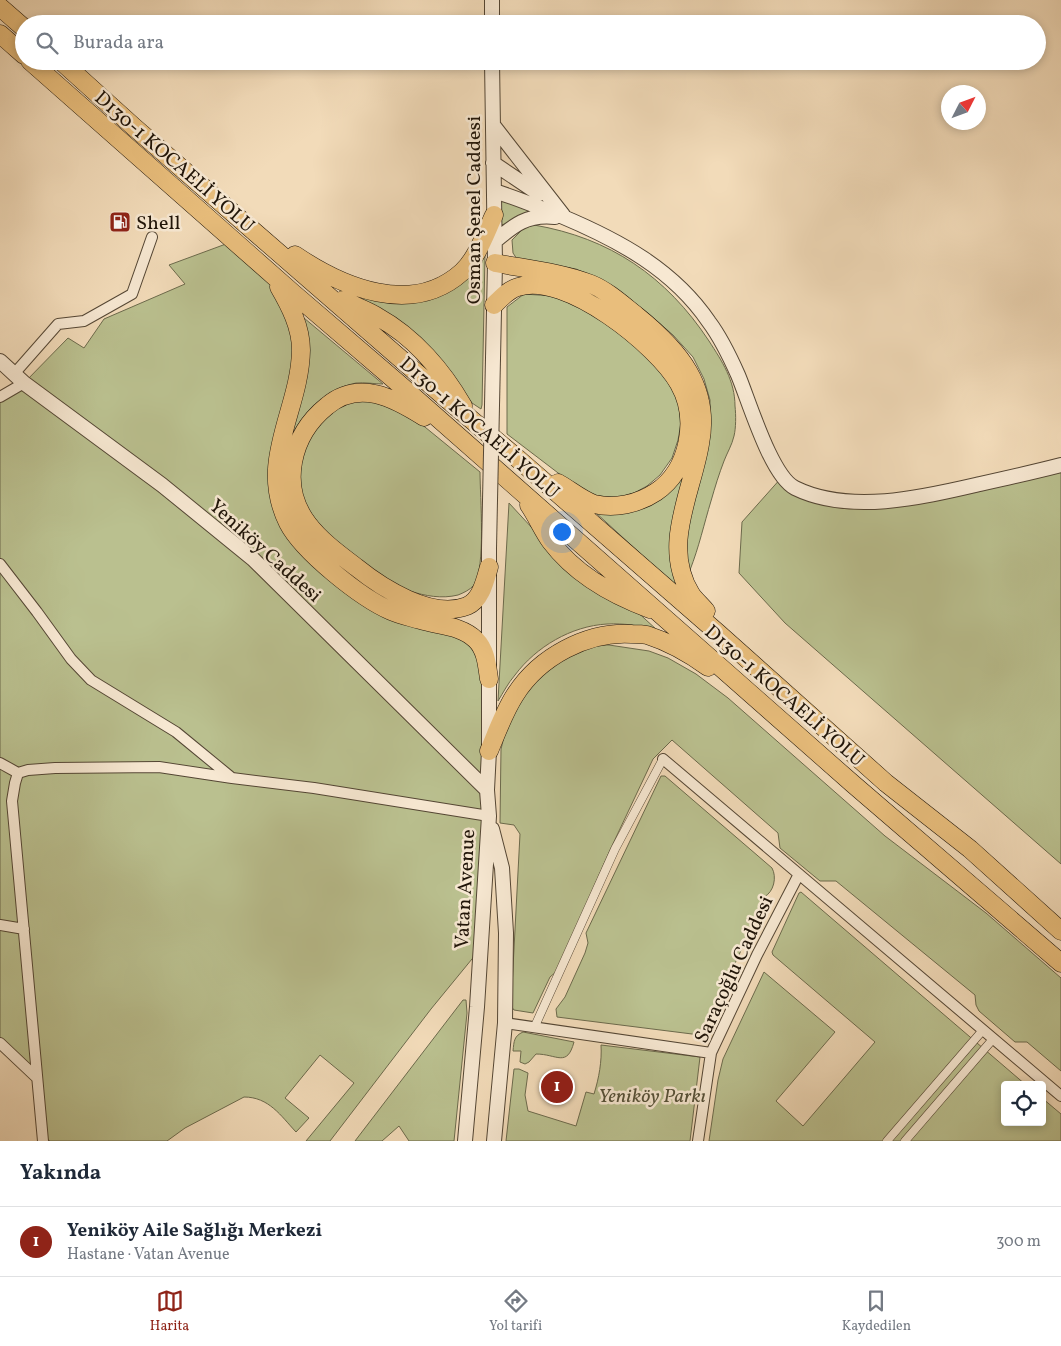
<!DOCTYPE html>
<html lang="tr">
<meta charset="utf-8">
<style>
:root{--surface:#fff;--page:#f6f6f7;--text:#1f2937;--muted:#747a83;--line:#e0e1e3;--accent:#8f2418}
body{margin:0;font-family:Vollkorn,serif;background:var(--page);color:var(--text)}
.controls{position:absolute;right:15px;bottom:15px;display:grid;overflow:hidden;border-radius:5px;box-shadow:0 2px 8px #0003}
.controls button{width:45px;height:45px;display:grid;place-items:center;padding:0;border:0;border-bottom:1px solid var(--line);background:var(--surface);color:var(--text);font:25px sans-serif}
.compass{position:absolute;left:941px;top:85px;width:45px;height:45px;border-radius:50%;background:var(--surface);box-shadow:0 2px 8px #0003;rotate:48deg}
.you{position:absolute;left:561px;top:531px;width:18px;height:18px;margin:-12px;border:4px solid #fff;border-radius:50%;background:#1a73e8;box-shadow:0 0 0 8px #1a73e833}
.badge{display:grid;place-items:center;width:32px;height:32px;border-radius:50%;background:var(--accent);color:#fff;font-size:16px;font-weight:700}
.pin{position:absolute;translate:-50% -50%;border:2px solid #fff;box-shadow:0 1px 5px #0006}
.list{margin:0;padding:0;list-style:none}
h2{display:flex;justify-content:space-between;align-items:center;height:65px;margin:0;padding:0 20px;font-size:21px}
h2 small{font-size:16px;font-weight:400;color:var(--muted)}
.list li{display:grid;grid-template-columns:32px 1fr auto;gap:15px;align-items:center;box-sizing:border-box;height:70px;padding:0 20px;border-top:1px solid var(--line)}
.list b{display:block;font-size:19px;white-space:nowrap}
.list p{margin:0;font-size:16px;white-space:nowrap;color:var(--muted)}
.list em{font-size:16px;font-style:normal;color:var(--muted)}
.icon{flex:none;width:28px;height:28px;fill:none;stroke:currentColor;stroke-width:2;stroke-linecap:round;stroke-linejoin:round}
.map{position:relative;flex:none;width:1061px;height:1141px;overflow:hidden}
.search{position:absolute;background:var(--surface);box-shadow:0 2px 8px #0003;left:15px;right:15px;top:15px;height:55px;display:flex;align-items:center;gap:12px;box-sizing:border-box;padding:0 18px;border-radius:28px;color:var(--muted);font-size:19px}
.sheet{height:135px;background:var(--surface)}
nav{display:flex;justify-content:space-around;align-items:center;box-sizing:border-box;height:70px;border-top:1px solid var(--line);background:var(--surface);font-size:14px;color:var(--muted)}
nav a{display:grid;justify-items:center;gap:2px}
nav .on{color:var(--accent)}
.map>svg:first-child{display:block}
.green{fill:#bac08f;stroke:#6c6a4c}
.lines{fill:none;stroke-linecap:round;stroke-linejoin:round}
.pedestrian-casing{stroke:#544634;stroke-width:9}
.minor-casing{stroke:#544634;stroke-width:12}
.tertiary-casing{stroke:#544634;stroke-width:16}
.trunk-casing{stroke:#1f1408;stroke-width:19}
.pedestrian{stroke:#f7e8d2;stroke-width:8}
.minor{stroke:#f7e8d2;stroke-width:10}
.tertiary{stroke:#f7e8d2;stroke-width:14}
.trunk{stroke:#e9be7c;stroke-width:18}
.tertiary-bridge-casing{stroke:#544634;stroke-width:16;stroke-linecap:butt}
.tertiary-bridge{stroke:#f7e8d2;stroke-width:14}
.labels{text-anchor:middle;stroke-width:5;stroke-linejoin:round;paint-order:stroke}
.street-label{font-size:20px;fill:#1f1408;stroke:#f7e8d2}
.poi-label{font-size:20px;fill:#1f1408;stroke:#f7e8d2;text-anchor:start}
.park-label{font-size:20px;font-style:italic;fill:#555037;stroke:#f7e8d2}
</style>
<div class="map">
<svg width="1061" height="1141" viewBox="0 0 1061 1141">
<rect width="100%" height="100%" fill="#f2dbb9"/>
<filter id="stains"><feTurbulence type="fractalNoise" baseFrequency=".004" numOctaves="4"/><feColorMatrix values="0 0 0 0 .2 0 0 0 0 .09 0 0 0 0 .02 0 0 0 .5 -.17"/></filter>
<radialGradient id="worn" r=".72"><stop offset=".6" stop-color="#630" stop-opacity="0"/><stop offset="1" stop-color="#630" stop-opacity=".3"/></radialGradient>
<path class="green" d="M502,200L532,210V212L523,214L505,224L501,225V202Z
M534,225C610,238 666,276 709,341C722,361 735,381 735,406C736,415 736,428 734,436C732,445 727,453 724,461C719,474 715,487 711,501C704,524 699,547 690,570L685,555V535L710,432V400L704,379L693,357L673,335L649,314L625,295L602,280L576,269L517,259L513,253L512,240L524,228Z
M234,241L274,277L299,332L286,420L289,525L361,594L467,633L489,679L481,948L431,1009L330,1141H306L354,1083L320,1055L285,1098L309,1118L296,1132C281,1116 269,1097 244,1097L185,1128L167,1141H50L42,1134L37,1078L0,1043V397L24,383L68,338L84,348L104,319L185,284L169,265Z
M485,255L482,405L481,409L472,403L449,374L333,285C357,289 415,308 435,297C454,288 469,269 485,255Z
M524,294L552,296L596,313L652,360L675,392L679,406L681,423L678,440L672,458L660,475L647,486L634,493L618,498L591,495L566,479L507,434V307Z
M298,313L383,384C374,384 364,382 356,383C327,389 305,410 292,435Z
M364,399L409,414L480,472C480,496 486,568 474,585C470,590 463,593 458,595C442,599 425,596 410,591C379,580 309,527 302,494C298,476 301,455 309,439C313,429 333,408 342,403C348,400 358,400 364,399Z
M692,450L671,553L677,587L595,512L633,510Z
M1061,465V864L785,623L739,573L742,522L782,477L793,487L865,502Z
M509,503L546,543L633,608L657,630C641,626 624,623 607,624C571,626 536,647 515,675C508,683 503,693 498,701Z
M594,645H609L649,651L668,658L696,674L728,698L885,836L986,913L1061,978V1071L1027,1042H1015L979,1011L976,1005L975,995L836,881H820L780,848L778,833L672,740L653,759L610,850L557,971L550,977L533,1013L514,1010L511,1006L520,834L514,825L500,823L501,749L507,725L517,700L554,662Z
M661,776H665L772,868C777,877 774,892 764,897L739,955L700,1035L557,1017L556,1009L565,997L585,953L588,943L586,933Z
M801,892L1026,1085H1005V1122H1042V1098L1061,1114V1141H709L718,1080L723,1059L764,972L835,1032L776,1101L803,1126L875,1042L773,955L772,952L799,893Z
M463,1000H466L467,1013L454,1141H409L399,1126L382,1141H355Z
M523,1032L574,1042C567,1068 557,1054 536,1054L529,1062L525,1064L520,1062L521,1051H513C514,1041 514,1036 523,1032Z
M601,1045L700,1057L690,1141H506L514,1069H519L528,1073L525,1095L528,1111L576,1126L586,1092L594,1094C599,1078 602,1061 601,1045Z"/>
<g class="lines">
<g class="pedestrian-casing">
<path id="pedestrian" d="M535,1026L615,849L663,759
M887,1141L983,1030
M905,1141L993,1039"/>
</g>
<g class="minor-casing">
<path id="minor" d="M14,374L58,324L84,321L132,294L152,237
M0,397L24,383
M0,564L37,612L71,659L91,680L176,732L232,778L314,788L489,816
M663,759L1061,1096
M0,763L18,773
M0,925L24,929
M505,1023L711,1053
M0,1043L37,1078
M43,1141L12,801L15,783L18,773L28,770L55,768L159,767L232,778
M698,1141L711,1053L757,955L799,874"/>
</g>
<g class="tertiary-casing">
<path id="tertiary" d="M492,0V24
M492,61L495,263L493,358
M493,125L563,215
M493,163L539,194
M494,191C517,198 538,207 561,216C618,240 673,269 709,322C721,338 730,357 738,375C749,401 771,476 795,488C850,515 924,497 980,484C1007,478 1034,472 1061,465
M494,242C514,225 527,214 555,217
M0,361L24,383L162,485L253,559L487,790
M492,829L502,868L506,933L505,1023L494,1141
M465,1141L477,1007L489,816L487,790L489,751V548"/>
</g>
<g class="trunk-casing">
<path id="trunk" d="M0,7L24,28
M0,34L24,55
M30,61L293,293L398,383L853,784L1061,963
M61,61L134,127L448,400L517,458L718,633L886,783L970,849L1061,931
M295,255C342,287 412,317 462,272C477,258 485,234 494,215
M495,263C527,269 560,272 591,284C608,291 623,305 637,316C679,350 711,387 700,444C692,493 661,546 691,594C695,600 701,605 706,611
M279,287C290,306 301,327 301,350C300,411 257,461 288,523C303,552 361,598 391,611C400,615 410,617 420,620C439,626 461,625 476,640C486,650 487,665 489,679
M343,300C354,306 367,310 378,317C414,337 443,371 463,406
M494,305C501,298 508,290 518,287C565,271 658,346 679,384C699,419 689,470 656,492C638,504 615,509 594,504C582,500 569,489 558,483
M424,417C394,398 359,379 327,406C291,435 279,486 308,524C321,541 339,554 356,567C382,588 432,620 467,606C481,600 485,581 489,567
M529,505C537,517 543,531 551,542C576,575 612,595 650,609
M489,751C497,732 504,712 515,695C539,657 587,631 632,634C637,634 642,634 647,635C669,642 690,654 708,667"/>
</g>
<use href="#pedestrian" class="pedestrian"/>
<use href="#minor" class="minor"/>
<use href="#tertiary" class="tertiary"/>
<use href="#trunk" class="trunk"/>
<g class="tertiary-bridge-casing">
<path id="tertiary-bridge" d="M489,548L493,358"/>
</g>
<use href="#tertiary-bridge" class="tertiary-bridge"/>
</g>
<defs>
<g id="fuel-square" transform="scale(1.125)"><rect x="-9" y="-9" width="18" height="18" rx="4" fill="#8f2418" stroke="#f7e8d2"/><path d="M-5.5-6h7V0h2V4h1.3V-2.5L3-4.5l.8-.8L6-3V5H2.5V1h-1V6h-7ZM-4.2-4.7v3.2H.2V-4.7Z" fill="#fff"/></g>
</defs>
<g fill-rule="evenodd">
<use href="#fuel-square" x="120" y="222"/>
</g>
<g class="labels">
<g class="street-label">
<text transform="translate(175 161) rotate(41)" y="7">D130-1 KOCAELİ YOLU</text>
<text transform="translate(473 210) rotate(-90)" y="7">Osman Şenel Caddesi</text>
<text transform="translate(480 427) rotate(41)" y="7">D130-1 KOCAELİ YOLU</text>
<text transform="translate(266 550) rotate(42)" y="7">Yeniköy Caddesi</text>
<text transform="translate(785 695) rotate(41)" y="7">D130-1 KOCAELİ YOLU</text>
<text transform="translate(464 889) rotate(-87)" y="7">Vatan Avenue</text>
<text transform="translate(733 969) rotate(-65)" y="7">Saraçoğlu Caddesi</text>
</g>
<g class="poi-label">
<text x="136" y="229">Shell</text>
</g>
<g class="park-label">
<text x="652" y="1102">Yeniköy Parkı</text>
</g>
</g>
<rect width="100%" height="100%" filter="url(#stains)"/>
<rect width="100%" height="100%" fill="url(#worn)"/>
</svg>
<div class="controls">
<button><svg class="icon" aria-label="locate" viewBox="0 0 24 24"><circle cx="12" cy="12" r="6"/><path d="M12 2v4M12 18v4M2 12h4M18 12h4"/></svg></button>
</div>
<svg class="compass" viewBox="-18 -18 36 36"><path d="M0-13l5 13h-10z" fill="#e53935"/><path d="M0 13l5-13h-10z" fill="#747a83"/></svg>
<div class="you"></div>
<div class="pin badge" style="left:557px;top:1087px">1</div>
<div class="search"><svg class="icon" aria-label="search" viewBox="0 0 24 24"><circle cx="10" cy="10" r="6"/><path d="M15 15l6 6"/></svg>Burada ara</div>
</div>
<section class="sheet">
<h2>Yakında<small></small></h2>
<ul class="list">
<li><span class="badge">1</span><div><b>Yeniköy Aile Sağlığı Merkezi</b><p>Hastane · Vatan Avenue</p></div><em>300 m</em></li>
</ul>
</section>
<nav>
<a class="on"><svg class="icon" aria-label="map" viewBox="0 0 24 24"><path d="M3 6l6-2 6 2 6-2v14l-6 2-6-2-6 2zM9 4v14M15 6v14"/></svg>Harita</a>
<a><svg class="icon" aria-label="directions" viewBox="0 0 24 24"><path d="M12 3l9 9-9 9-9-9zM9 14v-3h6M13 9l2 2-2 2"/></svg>Yol tarifi</a>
<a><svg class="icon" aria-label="saved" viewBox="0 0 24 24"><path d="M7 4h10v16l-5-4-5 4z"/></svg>Kaydedilen</a>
</nav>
